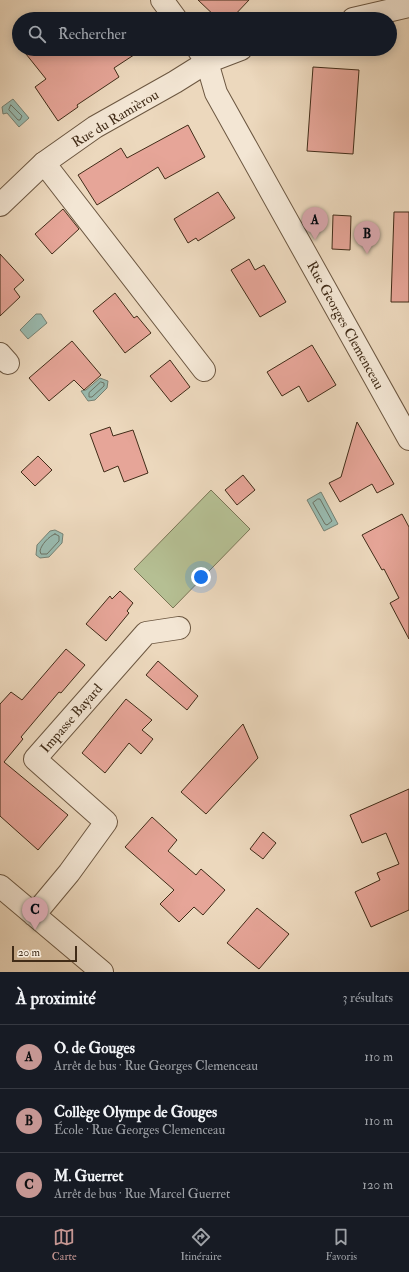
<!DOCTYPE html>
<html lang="fr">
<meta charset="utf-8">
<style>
:root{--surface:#171b24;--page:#20242c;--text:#f1f3f6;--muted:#9ea1a6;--line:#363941;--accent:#c59692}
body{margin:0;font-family:"IM FELL Double Pica",serif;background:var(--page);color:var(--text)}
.scale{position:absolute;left:12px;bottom:10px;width:65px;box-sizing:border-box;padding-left:4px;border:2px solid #412c18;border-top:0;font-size:11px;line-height:14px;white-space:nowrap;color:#412c18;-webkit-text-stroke:3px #f3e6d4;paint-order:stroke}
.you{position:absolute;left:201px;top:577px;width:14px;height:14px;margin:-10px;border:3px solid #fff;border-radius:50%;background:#1a73e8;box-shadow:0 0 0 6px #1a73e833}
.badge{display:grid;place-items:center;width:26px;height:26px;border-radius:50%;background:var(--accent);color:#111;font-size:13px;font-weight:700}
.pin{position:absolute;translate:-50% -33px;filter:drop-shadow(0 1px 2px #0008)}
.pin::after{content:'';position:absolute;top:21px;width:14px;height:12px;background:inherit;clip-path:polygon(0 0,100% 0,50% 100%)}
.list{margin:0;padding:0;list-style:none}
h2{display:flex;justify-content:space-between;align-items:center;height:52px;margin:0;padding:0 16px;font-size:17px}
h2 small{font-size:13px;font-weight:400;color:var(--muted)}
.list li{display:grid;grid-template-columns:26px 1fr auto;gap:12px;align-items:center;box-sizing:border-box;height:64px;padding:0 16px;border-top:1px solid var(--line)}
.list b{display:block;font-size:15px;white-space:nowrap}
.list p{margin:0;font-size:13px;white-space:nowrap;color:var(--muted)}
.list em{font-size:13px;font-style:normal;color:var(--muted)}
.icon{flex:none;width:22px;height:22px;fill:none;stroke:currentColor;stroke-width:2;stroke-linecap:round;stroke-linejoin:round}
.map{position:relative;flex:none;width:409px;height:972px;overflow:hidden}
.search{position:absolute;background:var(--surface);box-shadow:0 2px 10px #0003;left:12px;right:12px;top:12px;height:44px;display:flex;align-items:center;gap:10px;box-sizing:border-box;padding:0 14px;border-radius:22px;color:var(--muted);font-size:15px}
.sheet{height:244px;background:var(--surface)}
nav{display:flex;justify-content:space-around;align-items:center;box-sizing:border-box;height:56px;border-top:1px solid var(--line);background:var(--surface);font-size:11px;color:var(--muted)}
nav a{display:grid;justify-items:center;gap:2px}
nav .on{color:var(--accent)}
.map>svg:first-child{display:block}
.green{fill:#b5bf93;stroke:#7b7656}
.water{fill:#99baaf;stroke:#768173}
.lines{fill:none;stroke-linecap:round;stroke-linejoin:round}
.shore{stroke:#6d7364;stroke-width:1}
.building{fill:#e6a598;stroke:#412c18}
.minor-casing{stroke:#6c5741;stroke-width:24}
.tertiary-casing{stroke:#6c5741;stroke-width:24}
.minor{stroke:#f3e6d4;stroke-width:22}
.tertiary{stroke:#f3e6d4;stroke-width:22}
.labels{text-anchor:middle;stroke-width:3;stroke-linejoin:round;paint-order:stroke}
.street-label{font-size:14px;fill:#412c18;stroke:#f3e6d4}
</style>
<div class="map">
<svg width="409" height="972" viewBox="0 0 409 972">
<rect width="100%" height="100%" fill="#ecd8bd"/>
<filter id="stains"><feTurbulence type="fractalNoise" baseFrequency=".005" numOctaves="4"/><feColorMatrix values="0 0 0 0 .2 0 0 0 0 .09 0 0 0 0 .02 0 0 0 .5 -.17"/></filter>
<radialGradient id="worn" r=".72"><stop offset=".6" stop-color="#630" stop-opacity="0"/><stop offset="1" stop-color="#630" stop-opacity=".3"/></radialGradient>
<path class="green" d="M211,490L250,529L173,608L134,569Z"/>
<path class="water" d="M13,99L29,118L19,127L7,113L3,114L2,107Z
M36,314H41L47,323L28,339L20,330Z
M100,378L108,381L107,388L95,400L88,401L81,391L86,390Z
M321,492L338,524L324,531L307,500Z
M55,530L63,534L62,543L49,557L40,558L36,555L37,545L50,531Z"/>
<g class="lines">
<path class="shore" d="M11,105L22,116L20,120H18L9,110Z
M101,382L104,383V386L92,397H89V393Z
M318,499H320L332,521L327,525L325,524L313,503Z
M55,534L59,536V541L47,554H41L40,551C41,545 49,536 55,534Z"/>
</g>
<path class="building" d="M198,0H249L231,19H218Z
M22,49H143L114,68L119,77L77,105L78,107L58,121L35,87L46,79Z
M313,67L359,70L353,154L307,151Z
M188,125L205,157L165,179L158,167L97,205L78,175L121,148L127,158Z
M218,192L235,218L198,241L196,238L188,243L174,219Z
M63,209L79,229L52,254L35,234Z
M394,212H409V302H391Z
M333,215L351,216L350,250L332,249Z
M0,254L24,280L14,289L20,297L0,316Z
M249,259L255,270L264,265L286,302L260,317L231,270Z
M115,293L134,318L137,316L151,333L125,353L93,311Z
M72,341L101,375L84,390L74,380L49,401L29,378Z
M312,345L336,385L308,402L299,386L282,396L267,372Z
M170,360L190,387L171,402L150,376Z
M357,422L394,484L377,493L372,484L340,502L329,483L341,477Z
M110,427L113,436L133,430L148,473L124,482L118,466L104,472L90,434Z
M38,456L52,470L35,486L21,472Z
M243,475L255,490L237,505L225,490Z
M402,514L409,527V639L390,603L399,598L384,569L382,570L362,535Z
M120,591L133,603L127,611L129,613L106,641L86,624L110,596L112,599Z
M66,649L85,665L61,693L59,692L21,737L23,739L4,762L68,815L38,850L0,816V704L11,692L22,700Z
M158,661L198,696L187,710L146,675Z
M126,699L152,720L142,730L153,739L141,754L129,743L105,773L82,753Z
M243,724L258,758L206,814L181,792Z
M409,789V910L371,927L355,892L380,880L377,873L399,864L386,833L362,843L350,815Z
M152,817L177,840L168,851L196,875L201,869L225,890L203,915L194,907L179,922L160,904L174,890L125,847Z
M263,832L276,843L263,859L250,849Z
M257,908L289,934L259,969L227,943Z"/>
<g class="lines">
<g class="minor-casing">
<path id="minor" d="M162,0L176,19
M198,49L207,62L216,93L409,439
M44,163L204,370
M0,354L8,363
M0,886L102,972
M34,915L69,873L106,822L35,759L146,633L179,628"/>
</g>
<g class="tertiary-casing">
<path id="tertiary" d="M353,19L409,6
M0,205L44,163L95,127L175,82L207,62L241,49"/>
</g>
<use href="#minor" class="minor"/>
<use href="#tertiary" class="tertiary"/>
</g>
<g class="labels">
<g class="street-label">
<text transform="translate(115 118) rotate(-31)" y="5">Rue du Ramièrou</text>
<text transform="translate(346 325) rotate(61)" y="5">Rue Georges Clemenceau</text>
<text transform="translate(71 718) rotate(-49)" y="5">Impasse Bayard</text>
</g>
</g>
<rect width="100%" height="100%" filter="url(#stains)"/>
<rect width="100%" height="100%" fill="url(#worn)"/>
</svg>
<div class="scale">20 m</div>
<div class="you"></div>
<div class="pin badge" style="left:315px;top:240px">A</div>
<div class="pin badge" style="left:367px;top:254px">B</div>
<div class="pin badge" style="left:35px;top:930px">C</div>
<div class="search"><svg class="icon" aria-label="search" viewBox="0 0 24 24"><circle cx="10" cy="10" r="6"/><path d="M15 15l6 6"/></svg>Rechercher</div>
</div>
<section class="sheet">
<h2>À proximité<small>3 résultats</small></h2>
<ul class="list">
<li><span class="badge">A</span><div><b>O. de Gouges</b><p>Arrêt de bus · Rue Georges Clemenceau</p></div><em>110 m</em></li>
<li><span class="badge">B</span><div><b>Collège Olympe de Gouges</b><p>École · Rue Georges Clemenceau</p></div><em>110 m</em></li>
<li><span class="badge">C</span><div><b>M. Guerret</b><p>Arrêt de bus · Rue Marcel Guerret</p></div><em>120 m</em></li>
</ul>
</section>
<nav>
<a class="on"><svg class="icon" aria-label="map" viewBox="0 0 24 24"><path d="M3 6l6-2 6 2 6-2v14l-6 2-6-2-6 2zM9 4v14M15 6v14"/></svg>Carte</a>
<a><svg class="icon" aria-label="directions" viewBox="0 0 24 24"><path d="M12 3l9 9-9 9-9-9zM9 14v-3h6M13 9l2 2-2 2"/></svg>Itinéraire</a>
<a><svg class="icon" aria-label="saved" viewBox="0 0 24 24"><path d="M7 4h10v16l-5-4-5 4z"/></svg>Favoris</a>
</nav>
